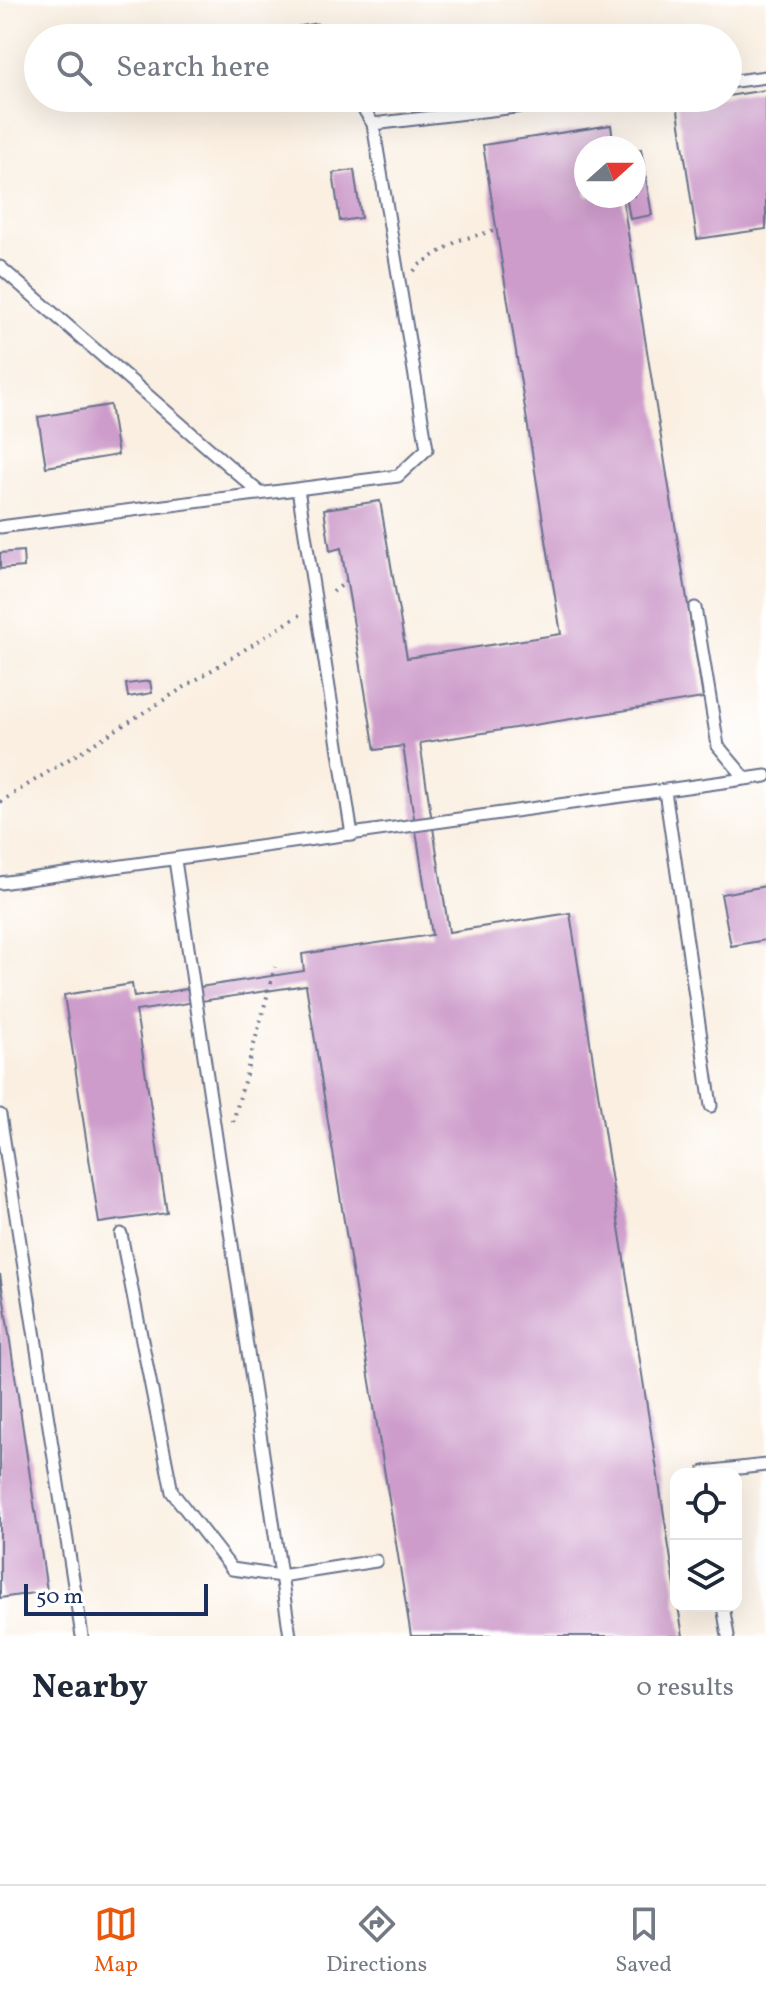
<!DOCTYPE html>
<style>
:root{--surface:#fff;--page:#f2f2f3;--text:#1f2937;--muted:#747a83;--line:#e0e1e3;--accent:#ea580c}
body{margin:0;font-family:Vollkorn,serif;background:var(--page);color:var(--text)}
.controls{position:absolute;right:24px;bottom:24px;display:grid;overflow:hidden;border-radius:16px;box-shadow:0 8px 32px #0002}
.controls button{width:72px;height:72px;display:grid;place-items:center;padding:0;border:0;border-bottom:2px solid var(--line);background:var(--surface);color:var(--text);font:40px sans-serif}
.compass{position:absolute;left:574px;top:136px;width:72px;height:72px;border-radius:50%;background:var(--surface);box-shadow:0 8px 32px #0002;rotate:69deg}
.scale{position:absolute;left:24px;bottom:20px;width:184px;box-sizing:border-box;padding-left:8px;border:4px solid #1b2f5e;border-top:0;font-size:22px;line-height:28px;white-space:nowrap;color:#1b2f5e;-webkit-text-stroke:6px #fff;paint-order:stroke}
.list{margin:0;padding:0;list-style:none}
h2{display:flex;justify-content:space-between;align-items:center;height:104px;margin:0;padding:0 32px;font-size:34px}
h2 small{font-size:26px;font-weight:400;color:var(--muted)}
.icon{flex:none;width:44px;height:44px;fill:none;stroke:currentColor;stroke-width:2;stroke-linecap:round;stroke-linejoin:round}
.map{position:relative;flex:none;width:766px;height:1636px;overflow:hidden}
.search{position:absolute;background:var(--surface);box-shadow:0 8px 32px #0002;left:24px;right:24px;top:24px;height:88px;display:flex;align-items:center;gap:20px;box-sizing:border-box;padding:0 28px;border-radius:44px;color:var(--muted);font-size:30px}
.sheet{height:248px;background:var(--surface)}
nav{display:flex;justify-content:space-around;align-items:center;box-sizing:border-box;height:112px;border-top:2px solid var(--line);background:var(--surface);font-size:22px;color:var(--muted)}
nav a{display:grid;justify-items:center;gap:4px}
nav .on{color:var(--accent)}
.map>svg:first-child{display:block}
.building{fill:#cd9ccb}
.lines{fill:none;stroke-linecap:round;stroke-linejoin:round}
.service-casing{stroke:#69728c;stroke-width:15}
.path{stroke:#69728c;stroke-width:4;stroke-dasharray:2 6;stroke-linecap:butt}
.service{stroke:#fff;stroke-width:11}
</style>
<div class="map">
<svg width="766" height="1636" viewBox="0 0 766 1636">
<rect width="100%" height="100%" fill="#fff"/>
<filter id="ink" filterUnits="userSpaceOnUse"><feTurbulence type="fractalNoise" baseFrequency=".0125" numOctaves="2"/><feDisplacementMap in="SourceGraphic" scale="16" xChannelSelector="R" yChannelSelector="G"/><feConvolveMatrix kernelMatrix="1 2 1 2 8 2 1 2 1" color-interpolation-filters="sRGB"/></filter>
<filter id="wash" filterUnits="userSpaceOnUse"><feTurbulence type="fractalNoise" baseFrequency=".006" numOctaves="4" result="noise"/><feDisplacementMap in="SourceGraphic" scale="32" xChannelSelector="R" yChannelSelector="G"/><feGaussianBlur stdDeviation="1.8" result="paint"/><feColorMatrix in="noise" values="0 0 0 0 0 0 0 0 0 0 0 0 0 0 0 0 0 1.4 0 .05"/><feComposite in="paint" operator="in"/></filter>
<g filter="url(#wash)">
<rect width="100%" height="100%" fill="#faefe1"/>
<g id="blocks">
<path class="building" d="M766,90V229L697,239L677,104Z
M611,125L614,148H586V196H622L703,698L420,743L449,932L570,913L676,1592V1606H678L683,1636H411L306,985L136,1011L167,1213L99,1223L64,995L132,984L134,997L304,971L302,954L432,935L403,746L375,750L341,548L330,551L324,509L380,501L407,658L561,634L483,145Z
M641,149L652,215L630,219L626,196H634V150Z
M354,170L361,218L340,221L333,173Z
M110,405L118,455L46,467L38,417Z
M23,551L24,567L0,569V553Z
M150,681L152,693L128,697L126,684Z
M766,886V940L731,946L721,894Z
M0,1274L47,1591L0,1598Z"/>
</g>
</g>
<g filter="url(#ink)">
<use href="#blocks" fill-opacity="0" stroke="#69728c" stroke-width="2"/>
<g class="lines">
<g class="service-casing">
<path id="service" d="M288,35L315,30L320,38
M728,82L766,77
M357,98L373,124
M0,267L260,493
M298,489L352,835
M0,527L398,476L427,449L373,124L592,98
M695,608L718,746L746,779
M665,791L711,1106
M175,860L290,1636
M0,883L766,776
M0,1115L82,1636
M121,1234L172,1492L232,1569L281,1576L376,1561
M704,1474V1472L766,1465
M723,1606L728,1636"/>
</g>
<path class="path" d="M414,271L419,265L459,240L497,230
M333,592L347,581
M0,802L300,615
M233,1122L275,967"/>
<use href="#service" class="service"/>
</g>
</g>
</svg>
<div class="controls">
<button><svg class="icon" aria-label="locate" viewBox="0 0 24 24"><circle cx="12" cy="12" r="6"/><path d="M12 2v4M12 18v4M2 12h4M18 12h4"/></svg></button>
<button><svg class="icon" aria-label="layers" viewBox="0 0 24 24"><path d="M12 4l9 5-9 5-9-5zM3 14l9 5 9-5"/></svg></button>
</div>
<svg class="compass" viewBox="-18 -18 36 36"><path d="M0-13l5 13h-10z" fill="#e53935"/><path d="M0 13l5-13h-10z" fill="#747a83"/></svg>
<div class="scale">50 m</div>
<div class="search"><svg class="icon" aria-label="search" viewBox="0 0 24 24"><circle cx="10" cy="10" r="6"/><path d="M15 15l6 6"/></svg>Search here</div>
</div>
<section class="sheet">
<h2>Nearby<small>0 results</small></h2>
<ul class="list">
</ul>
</section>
<nav>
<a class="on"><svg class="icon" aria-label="map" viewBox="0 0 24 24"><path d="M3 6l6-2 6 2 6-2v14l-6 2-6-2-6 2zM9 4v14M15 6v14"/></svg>Map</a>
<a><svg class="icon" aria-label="directions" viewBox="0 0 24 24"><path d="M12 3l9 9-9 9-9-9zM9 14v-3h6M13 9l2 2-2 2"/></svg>Directions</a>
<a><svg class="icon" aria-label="saved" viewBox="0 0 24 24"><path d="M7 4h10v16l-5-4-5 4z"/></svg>Saved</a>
</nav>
